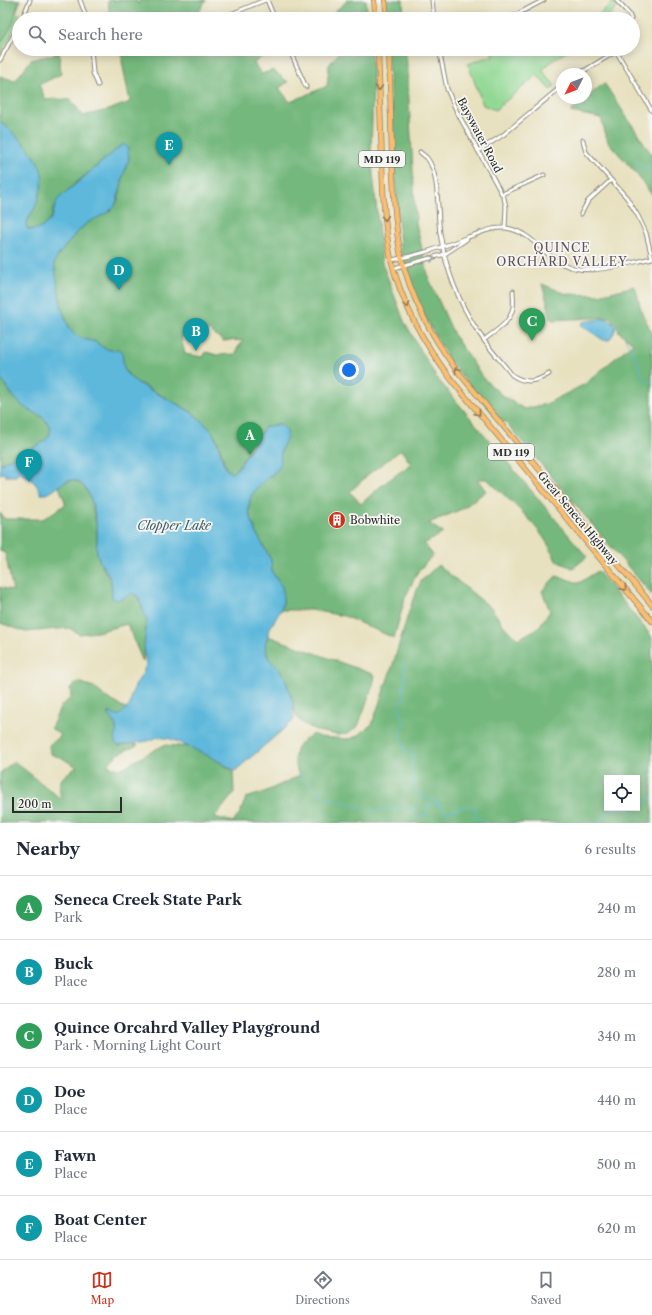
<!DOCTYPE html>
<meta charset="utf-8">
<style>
:root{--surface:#fff;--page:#f6f6f7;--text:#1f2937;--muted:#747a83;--line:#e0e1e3;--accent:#c8321e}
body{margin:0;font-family:"Libre Caslon Text",serif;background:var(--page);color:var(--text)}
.controls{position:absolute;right:12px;bottom:12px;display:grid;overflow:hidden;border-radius:0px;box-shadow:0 2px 10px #0003}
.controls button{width:36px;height:36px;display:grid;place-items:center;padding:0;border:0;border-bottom:1px solid var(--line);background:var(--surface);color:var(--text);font:20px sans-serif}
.compass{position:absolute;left:556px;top:68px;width:36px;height:36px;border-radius:50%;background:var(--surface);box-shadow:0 2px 10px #0003;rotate:228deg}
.scale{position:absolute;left:12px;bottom:10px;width:110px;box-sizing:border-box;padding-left:4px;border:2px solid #2b2b2b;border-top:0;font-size:11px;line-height:14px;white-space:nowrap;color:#2b2b2b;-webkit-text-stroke:3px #f6f6f2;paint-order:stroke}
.you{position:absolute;left:349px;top:370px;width:14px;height:14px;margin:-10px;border:3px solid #fff;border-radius:50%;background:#1a73e8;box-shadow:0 0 0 6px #1a73e833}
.badge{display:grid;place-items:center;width:26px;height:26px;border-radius:50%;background:var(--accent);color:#fff;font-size:13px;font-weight:700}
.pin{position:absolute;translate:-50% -33px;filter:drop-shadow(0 1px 2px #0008)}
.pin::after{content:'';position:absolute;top:21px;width:14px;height:12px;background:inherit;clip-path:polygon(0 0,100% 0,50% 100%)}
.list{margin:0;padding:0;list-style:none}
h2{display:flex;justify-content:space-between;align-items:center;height:52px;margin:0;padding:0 16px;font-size:17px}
h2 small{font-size:13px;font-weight:400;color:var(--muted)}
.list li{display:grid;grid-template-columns:26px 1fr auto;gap:12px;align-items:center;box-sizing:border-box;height:64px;padding:0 16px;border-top:1px solid var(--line)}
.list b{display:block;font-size:15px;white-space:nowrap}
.list p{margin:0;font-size:13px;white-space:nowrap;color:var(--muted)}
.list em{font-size:13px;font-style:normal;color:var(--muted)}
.icon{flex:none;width:22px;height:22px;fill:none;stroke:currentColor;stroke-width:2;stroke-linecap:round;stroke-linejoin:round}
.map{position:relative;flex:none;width:652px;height:823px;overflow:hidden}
.search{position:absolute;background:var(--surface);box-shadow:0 2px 10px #0003;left:12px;right:12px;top:12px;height:44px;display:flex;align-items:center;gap:10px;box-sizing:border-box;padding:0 14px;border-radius:22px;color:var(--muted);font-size:15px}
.sheet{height:436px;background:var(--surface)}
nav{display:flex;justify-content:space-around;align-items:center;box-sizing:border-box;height:56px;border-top:1px solid var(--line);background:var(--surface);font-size:11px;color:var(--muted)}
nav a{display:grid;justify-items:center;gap:2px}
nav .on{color:var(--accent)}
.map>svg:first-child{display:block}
.green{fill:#90d893;stroke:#5e825f}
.forest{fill:#74b87d;stroke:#507254;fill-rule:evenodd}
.water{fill:#5db8db;stroke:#447283}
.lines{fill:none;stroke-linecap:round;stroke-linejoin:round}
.stream{stroke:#5db8db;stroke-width:1}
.street-casing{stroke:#8a8676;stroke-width:5}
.primary-casing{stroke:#8a8676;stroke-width:6}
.street{stroke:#fff;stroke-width:3}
.primary{stroke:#fbbd6e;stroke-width:4.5}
.oneway{stroke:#93744c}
.oneway2{stroke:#a0a0a0}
.labels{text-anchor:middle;stroke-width:3.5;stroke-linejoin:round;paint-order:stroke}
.shield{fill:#f6f6f2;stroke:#686867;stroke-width:1}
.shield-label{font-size:10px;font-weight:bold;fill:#2b2b2b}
.street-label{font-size:11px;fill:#2b2b2b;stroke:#f6f6f2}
.poi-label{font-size:11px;fill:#2b2b2b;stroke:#f6f6f2;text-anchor:start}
.neighbourhood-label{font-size:12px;letter-spacing:1px;fill:#63515b;stroke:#f6f6f2}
.water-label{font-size:12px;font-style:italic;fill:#3c5c69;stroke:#f6f6f2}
</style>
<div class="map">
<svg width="652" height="823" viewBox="0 0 652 823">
<rect width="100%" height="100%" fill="#f6f6f2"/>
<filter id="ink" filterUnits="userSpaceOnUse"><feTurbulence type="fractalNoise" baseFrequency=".025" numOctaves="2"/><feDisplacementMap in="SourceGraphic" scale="8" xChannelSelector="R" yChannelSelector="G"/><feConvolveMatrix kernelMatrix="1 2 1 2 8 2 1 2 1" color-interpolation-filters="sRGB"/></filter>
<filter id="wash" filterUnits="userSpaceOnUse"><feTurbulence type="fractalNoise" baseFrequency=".012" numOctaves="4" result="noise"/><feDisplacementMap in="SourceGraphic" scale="16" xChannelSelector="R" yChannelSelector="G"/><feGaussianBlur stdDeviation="0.9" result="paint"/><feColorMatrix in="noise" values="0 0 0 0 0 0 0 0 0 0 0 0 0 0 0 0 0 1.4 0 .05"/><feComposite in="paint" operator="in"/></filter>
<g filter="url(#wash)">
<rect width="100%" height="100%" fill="#e8e1c0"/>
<path class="green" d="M0,0H21L16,12L20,15L10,37L0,54Z
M613,2L617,8L604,19H565L573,15L597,16Z
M491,49H571L556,58L542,70L555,86L550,90L537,75L495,110L483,105L468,64L493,55Z"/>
<path class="forest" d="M0,0H19L13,24L0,45Z
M108,0H136L138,4L140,0H206L197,15L201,19H110Z
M346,0H366L368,19H339L333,13L347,1Z
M385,0H403L404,19H386Z
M123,49H272L254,63L261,74L273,70L288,82L279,88L290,102L327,86L329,65L342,49H371L373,83L371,153L382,263L404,321L436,377L587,557L573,568L556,561C543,527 513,504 487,479H477L486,491L462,509L429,523L443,533L424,544L433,555L417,573L405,598L394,638L344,616L311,610H281L283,602L276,579L272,572L271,560L257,534L249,513V505L251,496L256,489L275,472L281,449L287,436L285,429L280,424C254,424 249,459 232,473L229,472L226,468L218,441L210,429L192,412L133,380L124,369L122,354L118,349L110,350L102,347L96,342L83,339L73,334L69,328L61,306L54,263L59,254L77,232L87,223L111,210L118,201L123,176L129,159L128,148L122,145C103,161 83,176 65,193C61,196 56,203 54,208C52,214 52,219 46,224C41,229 34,232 27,228L26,224C29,218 33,212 36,205C52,164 28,147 0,121V76L15,81L31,60L59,53L61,74L39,85L46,100L56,99L71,100L83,116L108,110L130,102L122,62ZM209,330L223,341L233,340L243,341L237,349L236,354L217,355L206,352L203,357L185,354L181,338L185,335H200ZM401,450L411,464L382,485L361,504L350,492L371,472Z
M387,49H406L416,223L429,279L455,337L484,379L503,396L524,409L546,404L585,384L633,343L619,332L617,325L610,317L552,320L542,284L567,294L599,295L635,286L642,313L652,333V595L506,423L495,416L450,362L416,301L400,249Z
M604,83L652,155V195L635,172L608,142L601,118L570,112Z
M0,378C8,388 13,398 23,406C30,412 41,414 46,421C61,438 34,447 22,453C15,456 8,460 0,464Z
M73,480C90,488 91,498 94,515C95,520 97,525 97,530C97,539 96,547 98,555C101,570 115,579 111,595L115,600L121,599L132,593L138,597L147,620L143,662L127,624L97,632L79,634L69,628L26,632L0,623V587L13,591L5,553L0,551V513L5,519H43L66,504L59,487L64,482Z
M438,565L491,608L504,626L518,639L538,628L550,611L542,591L556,576L579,583L598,571L652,637V823H0V773L14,761L61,799C57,780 61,777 77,767L62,758L50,754L49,745L61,736L51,728L61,706L71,698L70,688L78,682L94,687L105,697L127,709L120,715L116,716L109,713L108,714C116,727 118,725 115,741L123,745L130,743L138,745L118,754L107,765L120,769L164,745L191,747L212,757L233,771L234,793L215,817L233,822L239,815L246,798L262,793L299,776C291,754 293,746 313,734L320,737L350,739L359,735L372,724L393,664L412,602L421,581ZM607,778H637V808H607Z
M268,636L375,675L373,685L358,726L348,734L337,735L318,731L305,725L297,718L285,678L269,659L266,651L265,645Z"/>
<path class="water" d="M0,121C14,134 39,154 42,174C44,183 39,196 36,205C33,212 29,217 26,224L27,228L31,230L41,228L47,223L52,217L57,200L65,193L122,145L124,144L128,148L129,159L123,176L120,191L115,206L107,213L87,223L77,232L59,254L54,263L61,306L69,328L74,334L83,339L96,342L102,347L110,350H121C124,358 122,367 127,374C133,381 142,385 150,390C171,401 193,410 209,428C221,441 220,464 229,472L232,473L238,468L265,427L280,424C295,435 283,440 281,452C280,458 282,463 279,468L256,489L251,496L249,505V513L257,534L271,560L272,572L282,587L283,592V602L281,610L270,628L265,645L266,651L269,659L279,669L285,678L293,702L294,720L235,771L211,757L171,739L158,737L148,741L123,745L119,746L115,743C115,738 117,732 116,727C116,721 109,718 109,713H111L116,716L120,715L130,705L131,695L136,684L143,673L146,664L144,646L147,620L138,597L133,593C126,596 119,603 112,598C111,591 113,585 110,578C106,570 100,564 98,556C95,547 98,538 97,529C95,514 91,482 73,480C61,479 54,496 41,494C38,484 27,474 17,473L16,476H6L4,473L0,474V464C8,460 15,456 22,453C34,447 61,438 46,421C41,414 30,412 23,406C13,398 8,388 0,378Z
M606,318L613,323L616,327L614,333L609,340H603L581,325L583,322Z"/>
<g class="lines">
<path class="stream" d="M636,162L643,168L652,170
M625,338C629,346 643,371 642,378L645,381L652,382
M404,664L405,684L402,689L406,697L398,703L404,724L400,729L405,750L412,755L414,761L411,767L414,775V787L422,798C430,797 434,799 440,804
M299,776L326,797L374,811L413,807L418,816H426L429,804H440L446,813L464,806L476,808L474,817L487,823
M602,823V818C614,805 618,808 634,811L652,797"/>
</g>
</g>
<g filter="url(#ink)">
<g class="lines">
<g class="street-casing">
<path id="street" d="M80,0L87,19
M267,0L275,19
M432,0L434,19
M616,0L629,14L631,19
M231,14L265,0
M22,19L30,0
M508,19L544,0
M91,49L93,73L98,85
M289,49L306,87
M439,49L447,89L456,110L504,198L506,207L505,228
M616,51L652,111
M0,60L19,25
M579,74L620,49
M583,140L586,152L627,198L638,216L646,233L652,258
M478,151L503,135L562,86
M420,152C422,154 425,156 427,158C440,174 437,213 440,233C446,271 461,308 483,339C492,352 503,363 512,375C525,384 536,382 549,374
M502,194L544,175
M581,214L588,201L611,180
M392,260C402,258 412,256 422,253C437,249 453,243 468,237C481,233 491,227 506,228C527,231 538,247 554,259C583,280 620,265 652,258
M394,268L445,254L467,239
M484,340C495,331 511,323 513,307C514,302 513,297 513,291"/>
</g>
<g class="primary-casing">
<path id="primary" d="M374,0L376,19
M385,0L387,19
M378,49C379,86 381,122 382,159C383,192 384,226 391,259C402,305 425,346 454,383L652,621
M389,49C390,85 391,120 392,156C394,189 394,223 401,256C411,297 430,334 455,368L652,605"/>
</g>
<use href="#street" class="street"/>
<use href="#primary" class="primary"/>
</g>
<defs><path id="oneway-chevron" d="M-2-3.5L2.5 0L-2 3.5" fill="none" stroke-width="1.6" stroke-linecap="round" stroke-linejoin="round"/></defs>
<g class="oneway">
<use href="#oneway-chevron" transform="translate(379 88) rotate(88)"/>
<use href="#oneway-chevron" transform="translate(385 218) rotate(86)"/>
<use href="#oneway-chevron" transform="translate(407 305) rotate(68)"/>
<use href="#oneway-chevron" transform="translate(457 370) rotate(-128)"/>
<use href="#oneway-chevron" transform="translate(478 413) rotate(50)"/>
<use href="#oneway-chevron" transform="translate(624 588) rotate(50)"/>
</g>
<use class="oneway2" href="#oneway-chevron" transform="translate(432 258) rotate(-16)"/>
</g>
<defs>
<g id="building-disc" transform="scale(0.9)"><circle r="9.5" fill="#c8321e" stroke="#f6f6f2"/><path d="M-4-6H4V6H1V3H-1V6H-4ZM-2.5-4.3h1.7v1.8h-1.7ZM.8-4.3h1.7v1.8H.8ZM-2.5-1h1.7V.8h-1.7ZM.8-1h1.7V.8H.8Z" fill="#fff"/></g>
</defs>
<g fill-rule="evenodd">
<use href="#building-disc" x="337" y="520"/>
</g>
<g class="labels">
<g class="shield">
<rect x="359" y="151" width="46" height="16" rx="3"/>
<rect x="488" y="444" width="46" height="16" rx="3"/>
</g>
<g class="shield-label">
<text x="382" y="163">MD 119</text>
<text x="511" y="456">MD 119</text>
</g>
<g class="street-label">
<text transform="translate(480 135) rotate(62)" y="4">Bayswater Road</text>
<text transform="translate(578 518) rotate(50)" y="4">Great Seneca Highway</text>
</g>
<g class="poi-label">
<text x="350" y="524">Bobwhite</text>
</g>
<g class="neighbourhood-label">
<text x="562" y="252">QUINCE<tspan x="562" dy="14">ORCHARD VALLEY</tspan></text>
</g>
<g class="water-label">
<text x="174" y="530">Clopper Lake</text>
</g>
</g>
</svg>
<div class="controls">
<button><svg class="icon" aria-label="locate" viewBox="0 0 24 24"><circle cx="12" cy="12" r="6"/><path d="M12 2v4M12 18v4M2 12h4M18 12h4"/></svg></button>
</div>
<svg class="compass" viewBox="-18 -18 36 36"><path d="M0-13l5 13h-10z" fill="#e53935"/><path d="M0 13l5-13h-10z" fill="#747a83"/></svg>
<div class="scale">200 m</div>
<div class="you"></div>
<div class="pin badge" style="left:250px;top:455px;background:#2e9e5b">A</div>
<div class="pin badge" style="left:196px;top:351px;background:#0f9aa8">B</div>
<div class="pin badge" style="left:532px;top:341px;background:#2e9e5b">C</div>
<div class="pin badge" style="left:119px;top:290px;background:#0f9aa8">D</div>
<div class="pin badge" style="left:169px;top:165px;background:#0f9aa8">E</div>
<div class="pin badge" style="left:29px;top:482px;background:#0f9aa8">F</div>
<div class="search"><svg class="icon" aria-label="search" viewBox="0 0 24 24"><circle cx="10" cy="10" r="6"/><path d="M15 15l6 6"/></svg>Search here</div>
</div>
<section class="sheet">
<h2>Nearby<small>6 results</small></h2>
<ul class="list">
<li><span class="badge" style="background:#2e9e5b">A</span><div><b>Seneca Creek State Park</b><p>Park</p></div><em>240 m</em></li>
<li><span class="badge" style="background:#0f9aa8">B</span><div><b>Buck</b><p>Place</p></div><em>280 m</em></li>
<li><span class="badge" style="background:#2e9e5b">C</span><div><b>Quince Orcahrd Valley Playground</b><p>Park · Morning Light Court</p></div><em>340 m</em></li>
<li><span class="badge" style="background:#0f9aa8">D</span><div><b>Doe</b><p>Place</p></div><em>440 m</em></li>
<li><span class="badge" style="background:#0f9aa8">E</span><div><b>Fawn</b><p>Place</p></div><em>500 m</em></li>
<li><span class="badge" style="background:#0f9aa8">F</span><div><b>Boat Center</b><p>Place</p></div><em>620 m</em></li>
</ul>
</section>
<nav>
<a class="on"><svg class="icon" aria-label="map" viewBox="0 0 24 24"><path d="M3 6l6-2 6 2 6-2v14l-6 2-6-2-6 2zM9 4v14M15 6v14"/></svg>Map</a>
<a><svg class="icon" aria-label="directions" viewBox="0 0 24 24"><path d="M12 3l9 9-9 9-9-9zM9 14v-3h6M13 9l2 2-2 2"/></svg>Directions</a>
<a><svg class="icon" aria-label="saved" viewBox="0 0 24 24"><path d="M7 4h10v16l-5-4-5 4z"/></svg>Saved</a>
</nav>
